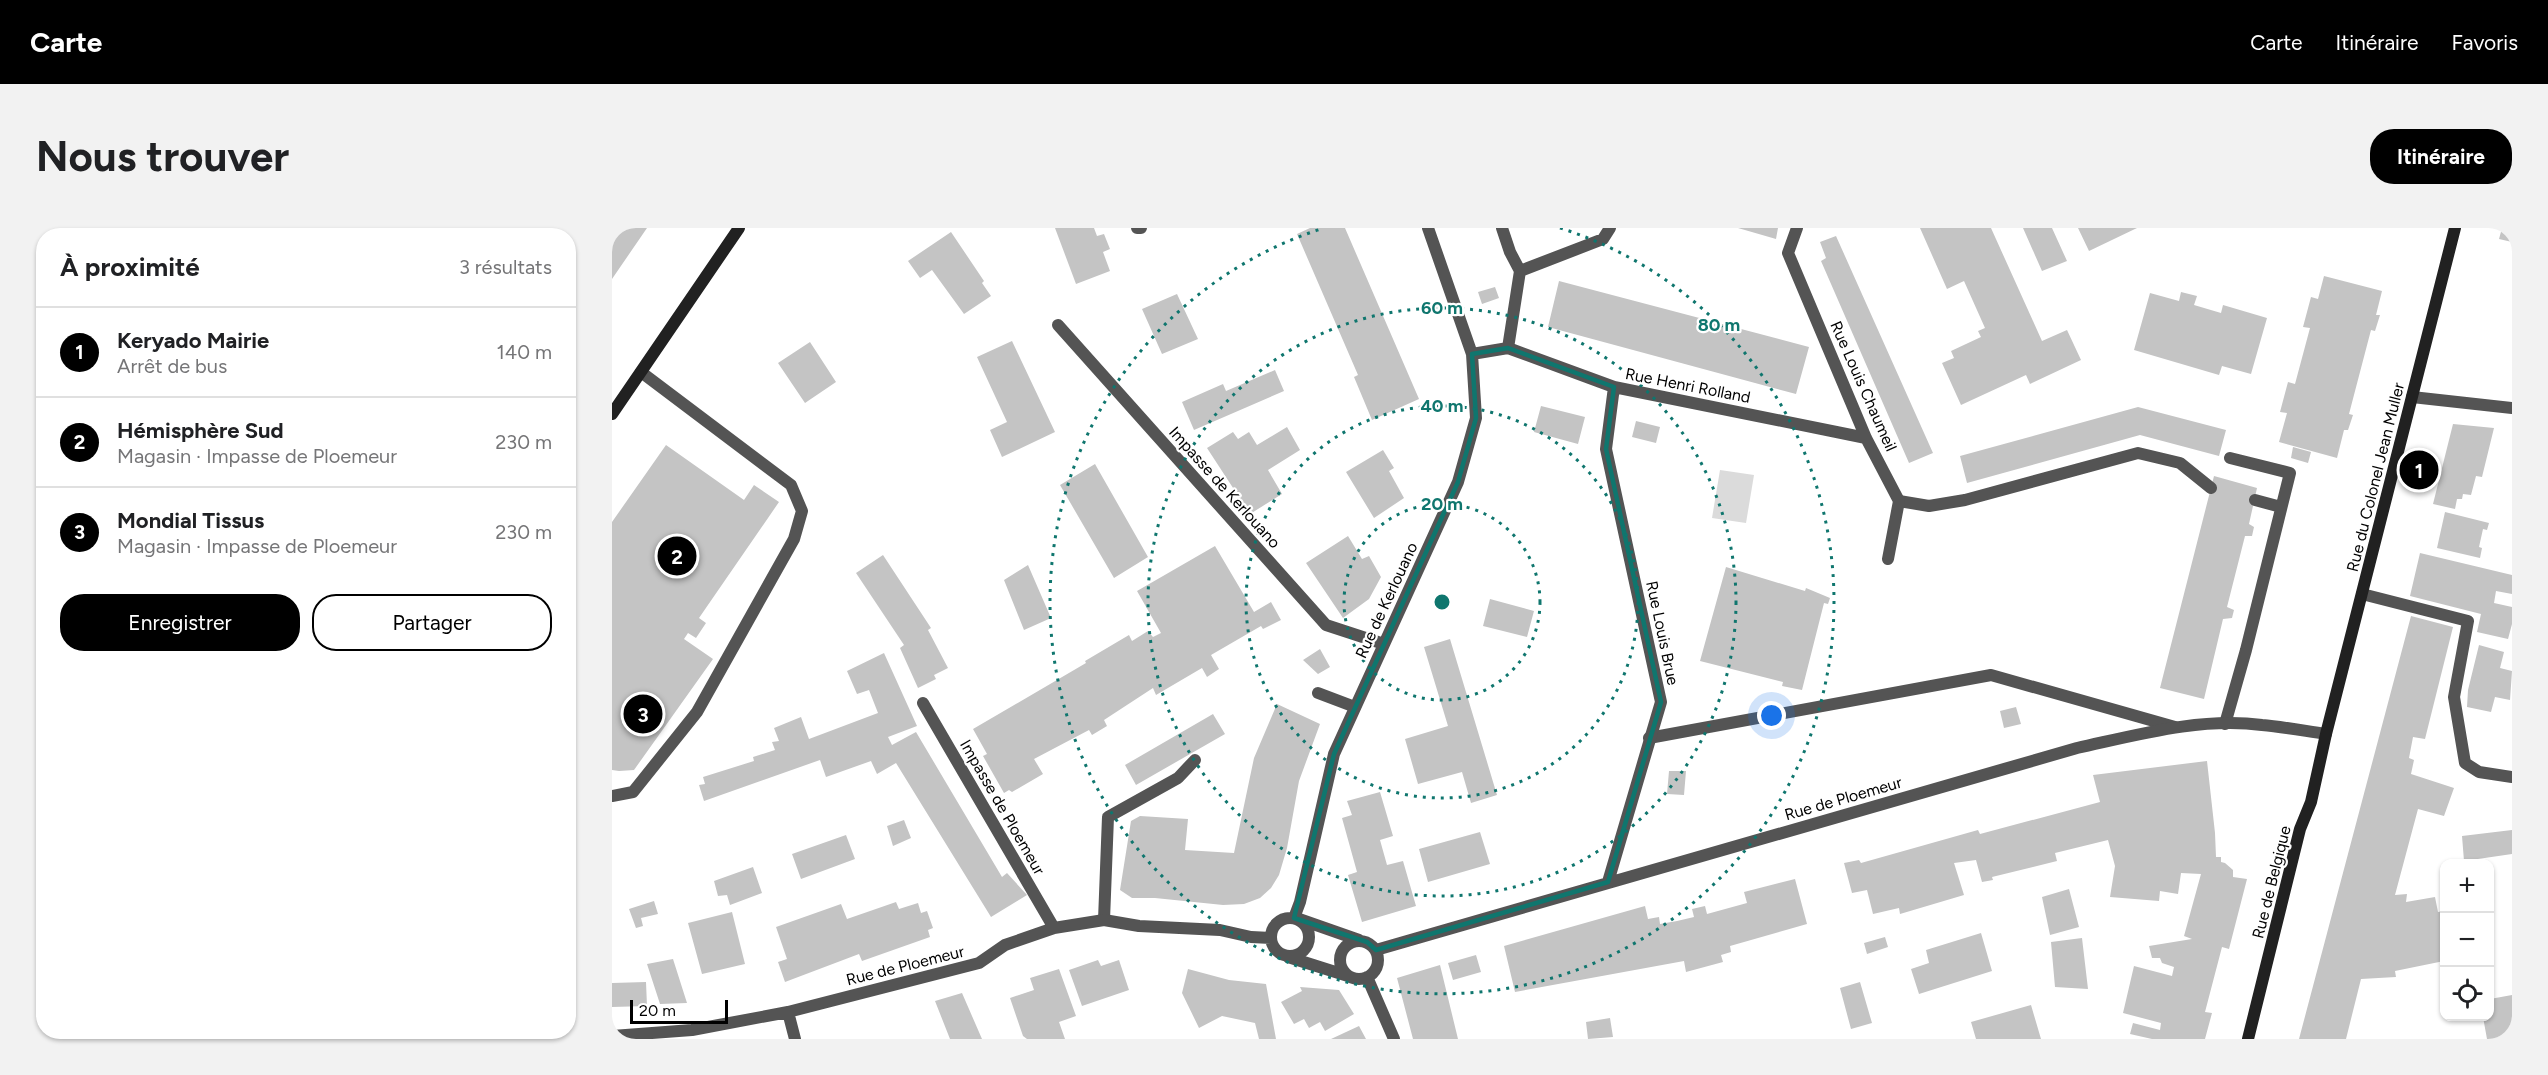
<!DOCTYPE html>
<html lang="fr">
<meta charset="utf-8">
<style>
:root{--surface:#fff;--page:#f2f2f2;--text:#202124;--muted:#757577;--line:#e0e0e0;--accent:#000}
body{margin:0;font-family:Figtree,sans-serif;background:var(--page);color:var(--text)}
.controls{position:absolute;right:18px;bottom:18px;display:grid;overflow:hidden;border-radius:12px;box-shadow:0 2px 4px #0004}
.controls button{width:54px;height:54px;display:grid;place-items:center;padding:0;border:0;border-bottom:2px solid var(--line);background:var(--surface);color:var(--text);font:30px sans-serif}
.scale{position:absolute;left:18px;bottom:15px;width:98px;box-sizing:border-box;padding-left:6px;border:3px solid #000;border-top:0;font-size:16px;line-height:21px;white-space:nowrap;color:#000;-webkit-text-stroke:4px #fff;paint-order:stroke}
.you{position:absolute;left:1160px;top:488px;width:21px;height:21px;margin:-15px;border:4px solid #fff;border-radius:50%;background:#1a73e8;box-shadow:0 0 0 9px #1a73e833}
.badge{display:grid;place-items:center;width:39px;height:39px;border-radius:50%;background:var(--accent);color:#fff;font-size:20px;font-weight:700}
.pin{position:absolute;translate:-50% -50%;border:3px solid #fff;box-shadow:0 2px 6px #0006}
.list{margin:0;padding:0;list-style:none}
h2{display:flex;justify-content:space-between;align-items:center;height:78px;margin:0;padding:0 24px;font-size:26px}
h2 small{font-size:20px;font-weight:400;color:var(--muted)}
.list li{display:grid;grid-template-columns:39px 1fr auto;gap:18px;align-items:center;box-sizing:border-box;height:90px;padding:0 24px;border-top:2px solid var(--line)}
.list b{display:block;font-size:22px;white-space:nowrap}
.list p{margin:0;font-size:20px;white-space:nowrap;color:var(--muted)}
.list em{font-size:20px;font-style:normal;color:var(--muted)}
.actions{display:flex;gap:12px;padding:18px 24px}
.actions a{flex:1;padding:14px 0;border:2px solid var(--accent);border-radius:24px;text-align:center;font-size:21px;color:var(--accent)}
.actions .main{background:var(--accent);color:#fff}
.icon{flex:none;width:33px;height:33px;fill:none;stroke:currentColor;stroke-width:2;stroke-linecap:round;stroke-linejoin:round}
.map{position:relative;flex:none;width:1900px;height:811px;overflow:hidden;border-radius:24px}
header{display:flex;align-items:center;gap:36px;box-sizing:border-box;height:84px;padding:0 30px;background:var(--accent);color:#fff}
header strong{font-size:28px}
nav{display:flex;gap:33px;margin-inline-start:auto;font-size:21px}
.intro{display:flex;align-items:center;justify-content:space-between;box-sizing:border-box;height:144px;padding:0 36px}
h1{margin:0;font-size:42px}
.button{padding:15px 27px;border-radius:24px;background:var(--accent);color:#fff;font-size:21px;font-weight:700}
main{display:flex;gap:36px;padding:0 36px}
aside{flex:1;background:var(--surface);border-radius:24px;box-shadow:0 2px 4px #0004}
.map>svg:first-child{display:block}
.green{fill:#dbdbdb}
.building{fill:#c4c4c4}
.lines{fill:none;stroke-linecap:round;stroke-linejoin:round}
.service{stroke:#545454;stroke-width:12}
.minor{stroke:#545454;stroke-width:12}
.secondary{stroke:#212121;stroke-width:12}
.marked{fill:none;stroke:#0f766e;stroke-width:4.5;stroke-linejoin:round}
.ring{fill:none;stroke:#0f766e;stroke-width:3;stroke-dasharray:3 6}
.labels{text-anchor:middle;stroke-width:4.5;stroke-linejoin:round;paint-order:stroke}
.street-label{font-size:16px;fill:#000;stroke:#fff}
.centre{fill:#0f766e;stroke:#fff;stroke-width:3}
.ring-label{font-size:18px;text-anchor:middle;font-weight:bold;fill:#0f766e;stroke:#fff;stroke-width:4.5;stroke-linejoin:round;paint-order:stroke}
</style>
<header>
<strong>Carte</strong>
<nav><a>Carte</a><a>Itinéraire</a><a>Favoris</a></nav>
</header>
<div class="intro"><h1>Nous trouver</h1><a class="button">Itinéraire</a></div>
<main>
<aside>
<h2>À proximité<small>3 résultats</small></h2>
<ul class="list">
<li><span class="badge">1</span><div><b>Keryado Mairie</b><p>Arrêt de bus</p></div><em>140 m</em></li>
<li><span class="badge">2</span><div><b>Hémisphère Sud</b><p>Magasin · Impasse de Ploemeur</p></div><em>230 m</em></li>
<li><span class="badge">3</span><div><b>Mondial Tissus</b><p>Magasin · Impasse de Ploemeur</p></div><em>230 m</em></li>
</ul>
<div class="actions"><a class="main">Enregistrer</a><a>Partager</a></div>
</aside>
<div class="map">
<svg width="1900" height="811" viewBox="0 0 1900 811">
<rect width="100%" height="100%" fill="#fff"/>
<path class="green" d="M1108,242L1142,247L1134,295L1100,290Z"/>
<path class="building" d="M0,0H35L0,51Z
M443,0H482L485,8L492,6L498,21L491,24L498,43L464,56Z
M698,0H733L807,171L760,192L742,149L746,147L685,6Z
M1126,0H1166L1164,11Z
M1308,0H1379L1430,113L1455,102L1469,132L1418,156L1414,147L1349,177L1330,135L1342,130L1339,123L1369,109L1366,103L1373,100L1352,53L1335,61Z
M1411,0H1440L1455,33L1430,43Z
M1466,0H1525L1477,23Z
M1890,0H1900V14L1887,11Z
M339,4L372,53L370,55L379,68L352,86L320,42L308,50L296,33Z
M1224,8L1321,225L1297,235L1209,33L1214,30L1208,14Z
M1712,48L1770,63L1764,87H1768L1763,103L1759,102L1737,186L1741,187L1736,202H1732L1725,230L1667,214L1675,185L1668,184L1676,154L1683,156L1698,100L1691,99L1699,69L1706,71Z
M947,53L1197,119L1184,166L936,99Z
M883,59L887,70L870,76L866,64Z
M1569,64L1585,68L1582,77L1609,85L1611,77L1655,90L1639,146L1610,138L1607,147L1522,122L1538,65L1567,73Z
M565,66L586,111L550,126L530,81Z
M400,113L443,204L390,229L378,202L395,194L365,129Z
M198,114L224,154L193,175L166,135Z
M663,142L672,163L582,202L570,174L611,156L614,163Z
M929,178L973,189L966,216L922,204Z
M1526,179L1614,202L1607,228L1528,207L1355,255L1348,228Z
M1024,193L1048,199L1044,215L1020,209Z
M1841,196L1882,200L1870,249L1864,248L1859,267L1851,266L1850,271H1845L1843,281L1821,276Z
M675,199L688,222L656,242L670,266L638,286L595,220L621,204L626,211L637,204L645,217Z
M54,217L132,272L142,257L167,274L87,390L94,395L84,410L76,405L72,411L101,431L22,542L7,543L0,542V294Z
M1681,219L1699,224L1696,235L1679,230Z
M771,222L782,240L777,243L792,270L762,290L734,244Z
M483,236L536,329L502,350L448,257Z
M1602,248L1645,260L1637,296L1642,299L1640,308H1633L1615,379L1622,382L1620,390L1611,391L1592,471L1548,460Z
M1833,284L1877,295L1875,302L1871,301L1867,319L1870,320L1868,330L1825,320Z
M736,308L750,331L757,328L769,349L757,371L731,390L694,335Z
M603,318L642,384L659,374L669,392L651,401L649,398L599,427L607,441L595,449L590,440L544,467L541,460L492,492L495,498L480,507L477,502L422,531L431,546L400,564L397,562L392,565L371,528L375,526L361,501L474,435L473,433L517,407L520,413L536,403L541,409L549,405L525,363Z
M1808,325L1900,347V366L1884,363L1882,375L1900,379V396L1896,411L1865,404L1869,386L1798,368Z
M271,327L319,400L316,402L336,440L322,447L324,451L306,460L288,420L292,417L244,345Z
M416,337L439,390L412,402L392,352Z
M1114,339L1193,363L1194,360L1218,370L1216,376L1212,375L1190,462L1170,458L1171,454L1088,433Z
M878,371L922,383L915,409L871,398Z
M1799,388L1841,399L1813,511L1801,509L1797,530L1802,532L1799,546L1842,560L1832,588L1806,581L1783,667L1795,666L1794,674L1823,669L1826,684L1832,683V733L1783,743L1784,749L1749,751L1734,811H1687Z
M838,411L885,567L859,575L850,544L806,556L793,511L836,498L812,419Z
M1867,417L1892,424L1888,440L1900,443L1898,472L1883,469L1879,484L1855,479L1856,462Z
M708,421L718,439L706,446L691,432Z
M272,425L305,498L276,509L280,517L304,504L390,649L395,645L415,667L379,689L284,535L265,546L259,533L214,549L208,532L92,573L87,557L93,556L91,549L142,533L141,529L163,522L160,514L167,513L162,500L189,489L197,511L266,485L257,462L245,466L235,443Z
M665,476L708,496L687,553L675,620L667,647L659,660L648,670L632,676L611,677L543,670H520L508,662L519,593L528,588L576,591L573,622L622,625L642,530Z
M1404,479L1409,496L1392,500L1388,483Z
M601,486L613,506L524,557L513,537Z
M1595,533L1603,605L1604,629H1609V634L1613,635L1621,642V649L1635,651L1617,721L1610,719L1593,784L1600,785L1593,811H1540L1518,806L1521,795L1548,802L1549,795L1511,785L1522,738L1560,748L1562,739L1550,735L1548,730H1540L1537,718L1580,711L1572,708L1589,646L1569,645L1566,666L1548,663L1547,673L1498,669L1503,638L1496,612L1443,625L1445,633L1380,649L1381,652L1370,654L1364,632L1342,635L1352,667L1288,686L1287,680L1261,686L1255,662L1240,665L1232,635L1247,632L1249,635L1366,602L1368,606L1488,574L1481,547Z
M1057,543H1074L1072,567L1055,566Z
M768,564L781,608L768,612L775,637L791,633L804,678L750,694L736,647L745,644L730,590L740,587L735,573Z
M292,592L299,610L281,618L275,598Z
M1900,602V626L1852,633L1850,608Z
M868,604L878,636L816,654L807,621Z
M234,607L243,631L189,651L180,626Z
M141,639L150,665L118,677L115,667L106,668L102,653Z
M1183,651L1195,696L1118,718L1119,724L1109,727L1111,734L1074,744L1072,733L903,764L892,718L1033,678L1036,691L1047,689L1048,696L1065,693L1082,689L1080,681L1093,678L1095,686L1135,675L1132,664Z
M1457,661L1467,699L1438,707L1430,669Z
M42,673L46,686L29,690L31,698L24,700L17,681Z
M284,674L287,681L306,675L309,685L315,683L321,700L316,702L318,709L250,733L247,726L173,754L166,734L175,731L164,699L229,676L235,691Z
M120,684L133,736L90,746L76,695Z
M1369,705L1380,743L1307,766L1299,741L1317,735L1314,722Z
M1273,709L1276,719L1255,726L1252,715Z
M1470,710L1476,761L1443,759L1439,714Z
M864,727L869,744L841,752L836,735Z
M61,731L75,775L48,776L35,736Z
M486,732L489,738L507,732L517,762L470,778L457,742Z
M828,737L846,811H801L785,750Z
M447,741L464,788L447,794L453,811H415L411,808L398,770L422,762L418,750Z
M576,741L617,752L654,756L664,811H647L643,795L610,788L587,800L570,765Z
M34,754L35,778L0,779V755Z
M1248,754L1260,795L1239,801L1228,760Z
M688,759L727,762L742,786L713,803L708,794L697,800L692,791L682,796L669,774L690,763Z
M350,765L370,811H338L323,773Z
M1900,767V811H1875L1871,789H1878V771Z
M1419,777L1429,811H1364L1359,794Z
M998,790L1001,809L976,811L974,794Z
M747,798L754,811H719Z"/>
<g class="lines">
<path class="service" d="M525,0H529
M1800,169L1900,180
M1643,272L1669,279
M1287,273L1317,278L1353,272L1526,225L1568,235L1599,260
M706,465L743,479
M1613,496L1634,422L1678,245L1618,230
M1037,510L1379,447L1563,499
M0,568L21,564L85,484L182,311L190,283L179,257L29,144
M492,692L496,589L566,550L583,532"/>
<path class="minor" d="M890,0L898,24L908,43L896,120L1002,159L1254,210
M1185,0L1176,25L1254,210L1287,273L1276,331
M908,43L991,11L998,0
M446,97L714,397L772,416
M860,126L896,120
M1750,366L1856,393L1842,469L1853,535L1867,544L1900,549
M311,475L442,700
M996,654L1049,474L994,221L1002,159
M659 709a19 19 0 1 1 38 0a19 19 0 1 1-38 0Z
M682,690L688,674L722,526L846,254L864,190L860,126L816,0
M687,691L747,712
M728 732a19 19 0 1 1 38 0a19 19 0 1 1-38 0Z
M764,722L1465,520C1525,507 1588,489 1650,497C1672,499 1693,503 1714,506
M676,729L736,748
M755,749L782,811
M176,784L183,811
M0,808L80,802L176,784L367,735L393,717L442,700L492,692L527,698L608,702L639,709L659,710"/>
<path class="secondary" d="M0,186L127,0
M1636,811L1688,601L1699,574L1714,506L1843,0"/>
</g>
<path class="marked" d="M896,120L1002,159L994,221L1049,474L996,654L764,722L755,714L682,690L722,526L846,254L864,190L860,126Z"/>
<g class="ring">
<circle cx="830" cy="374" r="98"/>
<circle cx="830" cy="374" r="196"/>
<circle cx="830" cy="374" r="294"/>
<path d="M948 0A392 392 0 1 1 712 0"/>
</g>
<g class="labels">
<g class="street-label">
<text transform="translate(1076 157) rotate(11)" y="6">Rue Henri Rolland</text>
<text transform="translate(1252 158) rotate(66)" y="6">Rue Louis Chaumeil</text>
<text transform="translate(1763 249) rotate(-76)" y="6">Rue du Colonel Jean Muller</text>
<text transform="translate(613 259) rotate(48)" y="6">Impasse de Kerlouano</text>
<text transform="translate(774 372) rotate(-65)" y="6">Rue de Kerlouano</text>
<text transform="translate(1051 405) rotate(78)" y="6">Rue Louis Brue</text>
<text transform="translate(1231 570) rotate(-16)" y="6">Rue de Ploemeur</text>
<text transform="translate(391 579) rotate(60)" y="6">Impasse de Ploemeur</text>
<text transform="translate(1659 654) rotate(-76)" y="6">Rue de Belgique</text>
<text transform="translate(293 737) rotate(-14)" y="6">Rue de Ploemeur</text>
</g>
</g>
<circle cx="830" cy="374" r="9" class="centre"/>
<g class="ring-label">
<text x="830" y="86">60 m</text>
<text x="1107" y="103">80 m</text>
<text x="830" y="184">40 m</text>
<text x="830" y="282">20 m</text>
</g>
</svg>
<div class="controls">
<button>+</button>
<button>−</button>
<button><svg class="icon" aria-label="locate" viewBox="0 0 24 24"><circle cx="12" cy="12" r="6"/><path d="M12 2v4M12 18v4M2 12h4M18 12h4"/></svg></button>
</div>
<div class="scale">20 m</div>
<div class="you"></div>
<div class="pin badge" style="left:1807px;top:242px">1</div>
<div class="pin badge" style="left:65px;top:328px">2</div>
<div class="pin badge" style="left:31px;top:486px">3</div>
</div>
</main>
